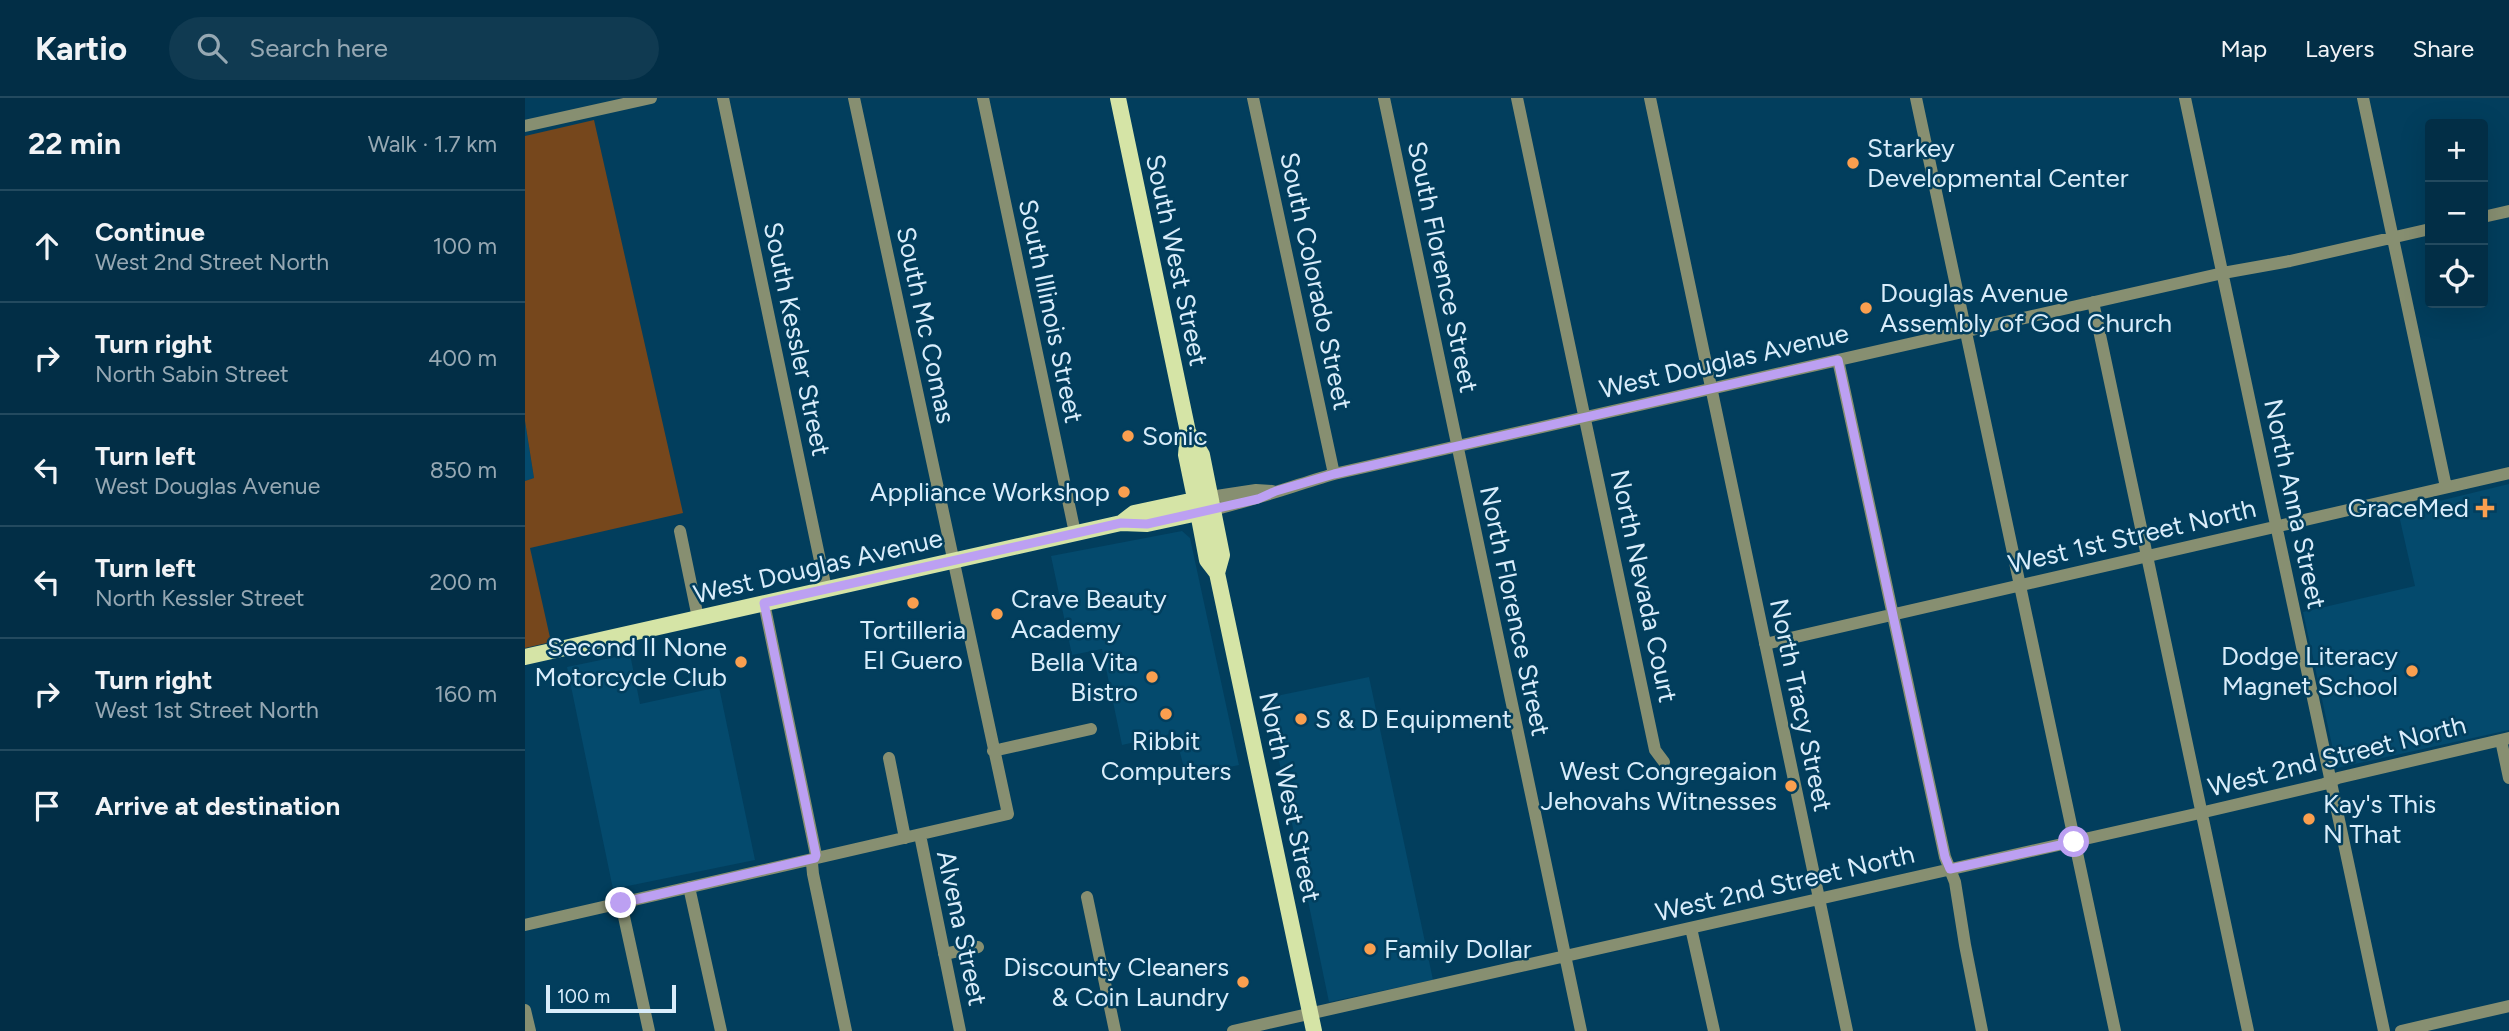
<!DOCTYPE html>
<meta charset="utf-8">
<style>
:root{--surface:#022e46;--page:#103a51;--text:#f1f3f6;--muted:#96a8b3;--line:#234a5f}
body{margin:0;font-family:Figtree,sans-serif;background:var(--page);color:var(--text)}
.controls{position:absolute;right:21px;top:21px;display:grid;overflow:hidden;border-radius:7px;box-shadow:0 7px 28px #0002}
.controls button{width:63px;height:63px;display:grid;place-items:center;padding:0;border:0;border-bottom:2px solid var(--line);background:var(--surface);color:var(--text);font:35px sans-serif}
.scale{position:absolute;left:21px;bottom:18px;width:130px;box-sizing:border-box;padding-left:7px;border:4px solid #d9edfb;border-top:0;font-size:19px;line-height:24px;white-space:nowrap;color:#d9edfb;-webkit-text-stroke:5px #023e5d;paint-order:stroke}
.stop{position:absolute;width:21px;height:21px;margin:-16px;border:5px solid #bca0f2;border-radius:50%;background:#fff}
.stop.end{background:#bca0f2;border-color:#fff;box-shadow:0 2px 7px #0008}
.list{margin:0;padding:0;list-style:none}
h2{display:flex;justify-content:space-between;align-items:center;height:91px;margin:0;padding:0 28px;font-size:30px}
h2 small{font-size:23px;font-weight:400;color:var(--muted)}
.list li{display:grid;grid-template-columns:46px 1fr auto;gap:21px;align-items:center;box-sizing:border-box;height:112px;padding:0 28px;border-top:2px solid var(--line)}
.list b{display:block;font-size:26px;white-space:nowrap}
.list p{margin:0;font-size:23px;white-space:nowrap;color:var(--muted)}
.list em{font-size:23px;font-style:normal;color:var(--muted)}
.icon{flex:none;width:38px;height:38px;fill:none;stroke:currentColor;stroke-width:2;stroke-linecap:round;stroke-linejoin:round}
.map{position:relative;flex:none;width:1984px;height:933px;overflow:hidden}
header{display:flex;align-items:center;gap:42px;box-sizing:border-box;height:98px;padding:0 35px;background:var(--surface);border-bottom:2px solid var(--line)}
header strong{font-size:33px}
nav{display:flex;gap:38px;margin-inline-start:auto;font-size:24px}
.search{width:490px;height:63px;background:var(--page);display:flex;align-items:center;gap:18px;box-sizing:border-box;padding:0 24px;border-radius:38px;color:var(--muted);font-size:26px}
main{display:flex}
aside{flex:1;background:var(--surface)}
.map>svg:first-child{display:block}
.built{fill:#044a6d}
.green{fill:#76471c}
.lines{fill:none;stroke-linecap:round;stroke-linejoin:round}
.minor{stroke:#878f71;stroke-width:12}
.major{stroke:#d5e4a6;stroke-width:16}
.route{stroke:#bca0f2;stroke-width:9}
.poi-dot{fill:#fa9f4f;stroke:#023e5d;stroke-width:2.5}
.labels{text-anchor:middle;stroke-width:5;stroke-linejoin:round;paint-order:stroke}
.poi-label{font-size:26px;fill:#d9edfb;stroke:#023e5d;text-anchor:start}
.street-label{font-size:26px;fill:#d9edfb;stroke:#023e5d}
</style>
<header>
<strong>Kartio</strong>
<div class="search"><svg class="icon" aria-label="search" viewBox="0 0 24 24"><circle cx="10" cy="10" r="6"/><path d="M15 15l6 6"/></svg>Search here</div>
<nav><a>Map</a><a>Layers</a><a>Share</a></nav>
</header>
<main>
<aside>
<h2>22 min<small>Walk · 1.7 km</small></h2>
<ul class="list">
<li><svg class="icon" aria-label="ahead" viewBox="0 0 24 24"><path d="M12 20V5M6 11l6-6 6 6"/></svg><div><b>Continue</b><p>West 2nd Street North</p></div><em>100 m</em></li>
<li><svg class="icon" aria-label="right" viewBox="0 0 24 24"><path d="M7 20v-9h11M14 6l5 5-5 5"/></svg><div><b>Turn right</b><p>North Sabin Street</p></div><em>400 m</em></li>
<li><svg class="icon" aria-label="left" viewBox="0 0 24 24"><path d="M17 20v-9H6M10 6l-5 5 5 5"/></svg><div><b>Turn left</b><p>West Douglas Avenue</p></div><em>850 m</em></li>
<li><svg class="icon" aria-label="left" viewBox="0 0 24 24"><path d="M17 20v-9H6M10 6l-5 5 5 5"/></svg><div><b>Turn left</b><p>North Kessler Street</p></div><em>200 m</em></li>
<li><svg class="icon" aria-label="right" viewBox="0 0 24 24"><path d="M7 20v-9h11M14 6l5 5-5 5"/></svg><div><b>Turn right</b><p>West 1st Street North</p></div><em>160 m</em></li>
<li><svg class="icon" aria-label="arrive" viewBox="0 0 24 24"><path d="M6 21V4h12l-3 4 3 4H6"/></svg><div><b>Arrive at destination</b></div></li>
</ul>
</aside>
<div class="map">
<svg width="1984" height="933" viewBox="0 0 1984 933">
<rect width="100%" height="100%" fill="#023e5d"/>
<path class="built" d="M0,323L9,380L0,383Z
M1984,386V632L1812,670L1778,514L1890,488L1873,413Z
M657,433L665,440L714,667L661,678L650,635L597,647L577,551L547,557L526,458Z
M105,556L115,606L194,589L230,762L88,791L42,569Z
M844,579L908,882L804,904L741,600Z"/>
<path class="green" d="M69,22L158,415L5,450L26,544L0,550V383L9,380L0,323V38Z"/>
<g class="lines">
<path class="minor" d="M198,0L301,491
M458,0L550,435
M728,0L809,376
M859,0L1056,933
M992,0L1130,652L1139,664
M1125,0L1322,933
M1391,0L1590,933
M1660,0L1859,933
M1838,0L1921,389
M0,28L126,0
M1958,119L1984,113
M1568,204L1723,933
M1313,262L1420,759L1430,784L1440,847L1457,933
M685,399L731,392L747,393
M687,412C729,402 768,388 809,376L1698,175L1765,163L1905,131
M155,433L173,520
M239,505L291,757L287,765L288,776L321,933
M1240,546L1984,375
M1976,642L1984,680
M468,653L566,631
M364,660L380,740
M395,737L435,933
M164,789L196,933
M562,799L590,933
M96,805L124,933
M0,827L483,716L329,0
M1166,830L1189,933
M419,856L453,849
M0,912L5,933
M708,933L1675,715L1799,686L1813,680L1984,640
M1876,933L1984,908"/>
<path class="major" d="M593,0L663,334L661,357L673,415L682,462L692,475L789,933
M663,334L677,357L697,457L692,475
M596,425L609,415L679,400
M0,559L596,425L622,426L687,412"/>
</g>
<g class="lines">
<path class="route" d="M96,805L290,760L291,757L239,505L596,425L622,426L733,401L751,393L809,376L1313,262L1420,759L1425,771L1549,744"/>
</g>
<g class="poi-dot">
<circle cx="1328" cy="65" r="7"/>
<circle cx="1341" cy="210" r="7"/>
<circle cx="603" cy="338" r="7"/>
<circle cx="599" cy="394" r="7"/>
<path d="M1956.5 399.5h7v7h7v7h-7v7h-7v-7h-7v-7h7z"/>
<circle cx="388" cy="505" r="7"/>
<circle cx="472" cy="516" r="7"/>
<circle cx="216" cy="564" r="7"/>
<circle cx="1887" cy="573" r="7"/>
<circle cx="627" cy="579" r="7"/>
<circle cx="641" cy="616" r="7"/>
<circle cx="776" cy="621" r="7"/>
<circle cx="1266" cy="688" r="7"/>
<circle cx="1784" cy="721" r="7"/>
<circle cx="845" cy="851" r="7"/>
<circle cx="718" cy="884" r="7"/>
</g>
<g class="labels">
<g class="poi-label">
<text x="1342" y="59">Starkey<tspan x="1342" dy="30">Developmental Center</tspan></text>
<text x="1355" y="204">Douglas Avenue<tspan x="1355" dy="30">Assembly of God Church</tspan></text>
<text x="617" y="347">Sonic</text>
<text x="585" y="403" text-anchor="end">Appliance Workshop</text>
<text x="1944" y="419" text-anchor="end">GraceMed</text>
<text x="486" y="510">Crave Beauty<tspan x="486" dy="30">Academy</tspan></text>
<text x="388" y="541" text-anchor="middle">Tortilleria<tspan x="388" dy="30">El Guero</tspan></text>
<text x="202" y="558" text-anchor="end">Second II None<tspan x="202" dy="30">Motorcycle Club</tspan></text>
<text x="1873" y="567" text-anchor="end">Dodge Literacy<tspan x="1873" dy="30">Magnet School</tspan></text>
<text x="613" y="573" text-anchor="end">Bella Vita<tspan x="613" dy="30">Bistro</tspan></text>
<text x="790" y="630">S &amp; D Equipment</text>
<text x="641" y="652" text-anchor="middle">Ribbit<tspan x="641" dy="30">Computers</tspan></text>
<text x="1252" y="682" text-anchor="end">West Congregaion<tspan x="1252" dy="30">Jehovahs Witnesses</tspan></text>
<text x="1798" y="715">Kay's This<tspan x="1798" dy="30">N That</tspan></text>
<text x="859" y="860">Family Dollar</text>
<text x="704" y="878" text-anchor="end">Discounty Cleaners<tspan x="704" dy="30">&amp; Coin Laundry</tspan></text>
</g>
<g class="street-label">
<text transform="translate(652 162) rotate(78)" y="9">South West Street</text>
<text transform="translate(918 169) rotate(78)" y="9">South Florence Street</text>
<text transform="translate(791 183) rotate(78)" y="9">South Colorado Street</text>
<text transform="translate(526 213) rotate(78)" y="9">South Illinois Street</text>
<text transform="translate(401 227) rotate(78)" y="9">South Mc Comas</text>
<text transform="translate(272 241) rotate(78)" y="9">South Kessler Street</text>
<text transform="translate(1199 263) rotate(-13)" y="9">West Douglas Avenue</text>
<text transform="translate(1770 406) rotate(78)" y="9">North Anna Street</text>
<text transform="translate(1607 438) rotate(-13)" y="9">West 1st Street North</text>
<text transform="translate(293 468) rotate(-13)" y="9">West Douglas Avenue</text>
<text transform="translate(1119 488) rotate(78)" y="9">North Nevada Court</text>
<text transform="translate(990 513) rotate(78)" y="9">North Florence Street</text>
<text transform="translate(1276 607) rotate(78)" y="9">North Tracy Street</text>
<text transform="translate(1812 658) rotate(-14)" y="9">West 2nd Street North</text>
<text transform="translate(765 699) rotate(78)" y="9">North West Street</text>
<text transform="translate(1260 785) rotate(-13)" y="9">West 2nd Street North</text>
<text transform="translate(437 830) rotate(78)" y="9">Alvena Street</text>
</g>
</g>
</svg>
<div class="controls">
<button>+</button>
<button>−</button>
<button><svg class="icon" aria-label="locate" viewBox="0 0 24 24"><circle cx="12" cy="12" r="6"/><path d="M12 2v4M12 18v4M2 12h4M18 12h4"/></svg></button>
</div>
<div class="scale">100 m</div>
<div class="stop" style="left:1549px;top:744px"></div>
<div class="stop end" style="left:96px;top:805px"></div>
</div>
</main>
